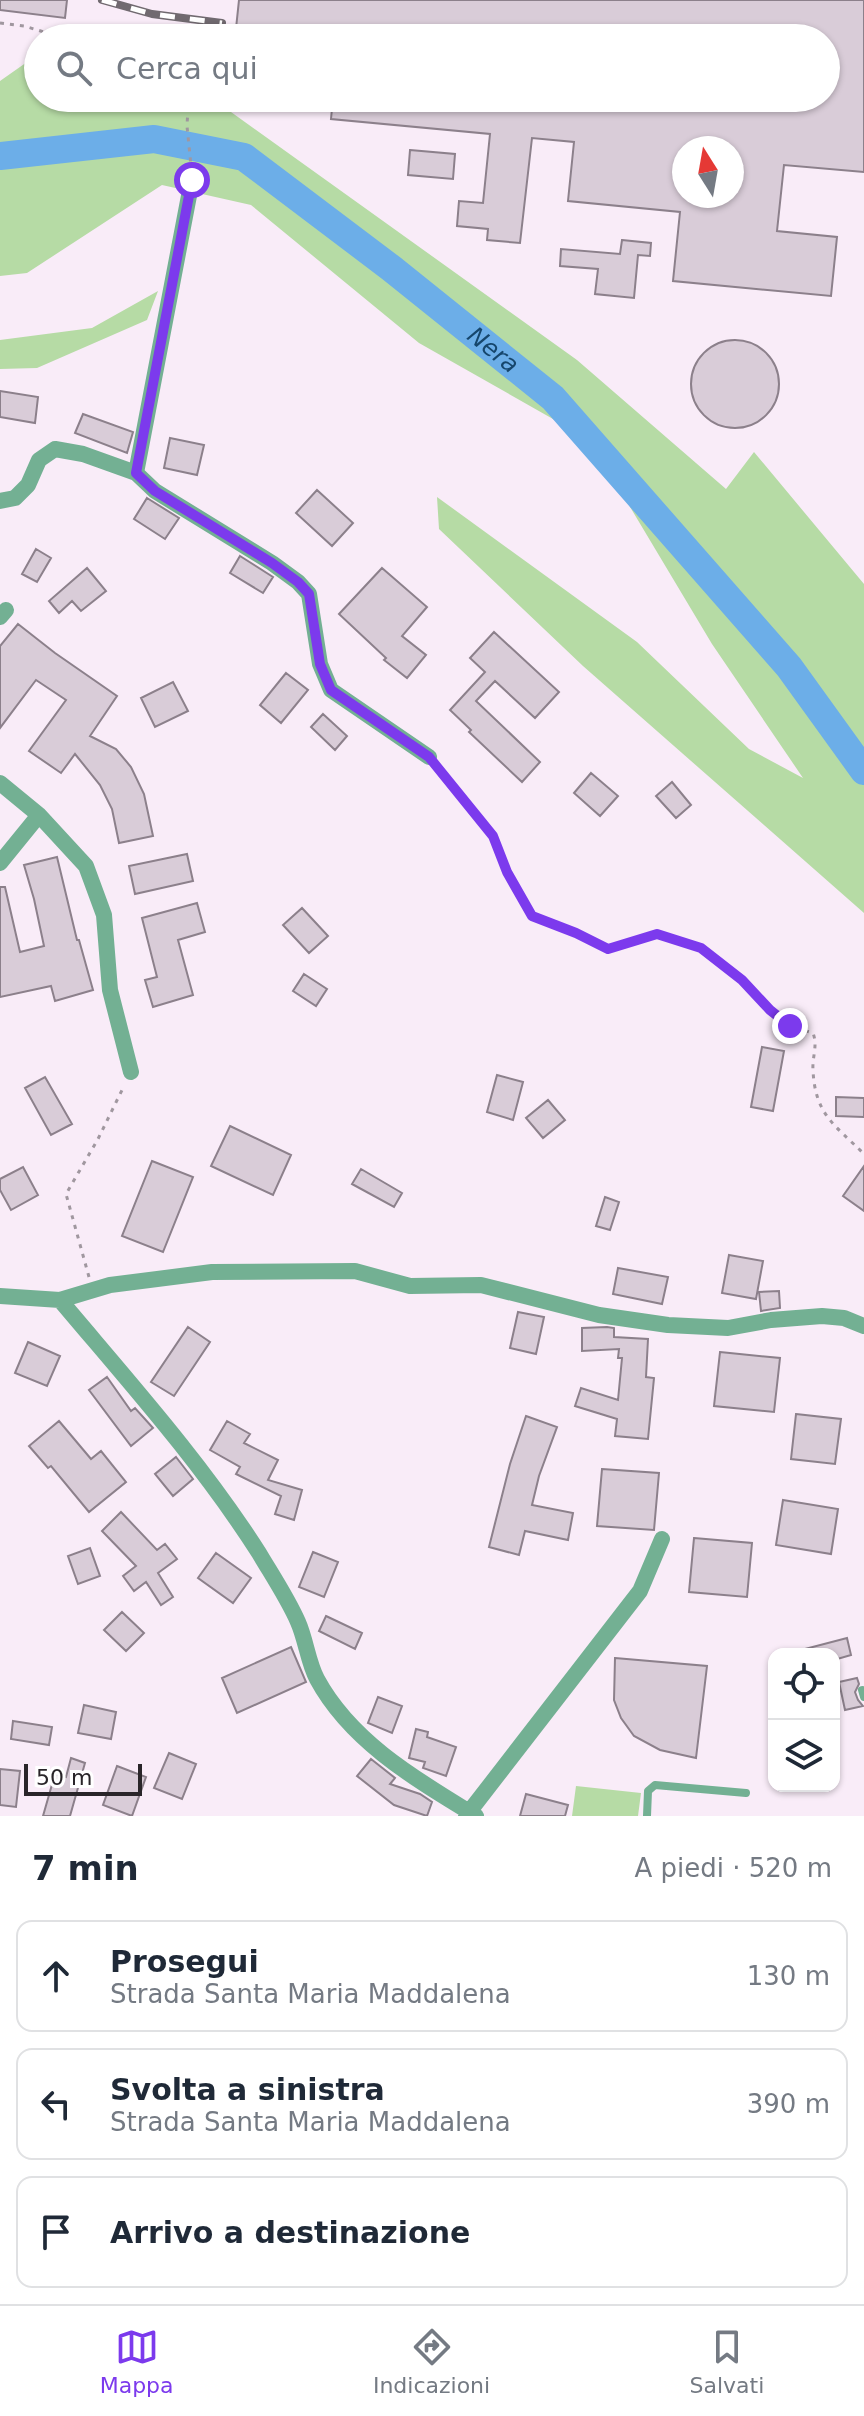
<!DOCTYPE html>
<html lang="it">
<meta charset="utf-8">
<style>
:root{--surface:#fff;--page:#f2f2f3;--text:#1f2937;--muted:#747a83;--line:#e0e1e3;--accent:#7c3aed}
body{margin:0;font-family:"DejaVu Sans",sans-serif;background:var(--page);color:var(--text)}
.controls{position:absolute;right:24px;bottom:24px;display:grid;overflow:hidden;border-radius:16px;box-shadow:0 2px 6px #0004}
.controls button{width:72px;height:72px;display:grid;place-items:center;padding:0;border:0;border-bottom:2px solid var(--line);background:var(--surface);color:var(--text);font:40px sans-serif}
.compass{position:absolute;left:672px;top:136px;width:72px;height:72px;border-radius:50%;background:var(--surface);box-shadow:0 2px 6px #0004;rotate:349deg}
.scale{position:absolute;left:24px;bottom:20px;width:118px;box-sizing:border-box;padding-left:8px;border:4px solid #292529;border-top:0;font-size:22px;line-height:28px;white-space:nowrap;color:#292529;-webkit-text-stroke:6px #fff;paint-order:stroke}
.stop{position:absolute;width:24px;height:24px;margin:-18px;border:6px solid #7c3aed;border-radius:50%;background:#fff}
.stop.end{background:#7c3aed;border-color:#fff;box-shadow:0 2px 8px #0008}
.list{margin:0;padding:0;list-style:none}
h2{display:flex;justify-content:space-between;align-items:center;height:104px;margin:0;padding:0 32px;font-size:34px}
h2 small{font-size:26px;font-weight:400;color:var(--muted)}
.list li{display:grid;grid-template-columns:52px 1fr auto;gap:24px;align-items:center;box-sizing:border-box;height:112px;margin:0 16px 16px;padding:0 16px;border:2px solid var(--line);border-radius:16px}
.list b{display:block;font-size:30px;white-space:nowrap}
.list p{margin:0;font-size:26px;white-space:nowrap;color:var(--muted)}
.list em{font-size:26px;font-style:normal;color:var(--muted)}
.icon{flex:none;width:44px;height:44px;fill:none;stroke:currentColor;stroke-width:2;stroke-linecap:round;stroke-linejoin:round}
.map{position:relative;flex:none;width:864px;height:1816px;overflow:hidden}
.search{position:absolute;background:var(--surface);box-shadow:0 2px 6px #0004;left:24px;right:24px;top:24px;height:88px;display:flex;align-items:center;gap:20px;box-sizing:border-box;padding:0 28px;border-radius:44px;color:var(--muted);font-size:30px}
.sheet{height:488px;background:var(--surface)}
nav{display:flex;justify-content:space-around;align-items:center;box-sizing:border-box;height:112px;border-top:2px solid var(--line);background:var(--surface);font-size:22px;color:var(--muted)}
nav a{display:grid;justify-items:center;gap:4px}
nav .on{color:var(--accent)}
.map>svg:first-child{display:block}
.green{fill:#b6dba5}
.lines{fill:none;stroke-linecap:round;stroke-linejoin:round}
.river{stroke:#6caee8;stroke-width:28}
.building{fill:#d9ccd8;stroke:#8c808b;stroke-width:2;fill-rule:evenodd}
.path{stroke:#a0979f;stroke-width:3;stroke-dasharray:4 6;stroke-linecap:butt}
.lane{stroke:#73b093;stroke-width:8}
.street{stroke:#73b093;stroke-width:16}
.rail-casing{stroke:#716a70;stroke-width:8}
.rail{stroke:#fff;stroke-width:5;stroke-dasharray:15;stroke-linecap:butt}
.route{stroke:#7c3aed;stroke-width:10}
.labels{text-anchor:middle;stroke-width:6;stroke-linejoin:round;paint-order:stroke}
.water-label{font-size:24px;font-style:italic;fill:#16466c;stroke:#fff}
</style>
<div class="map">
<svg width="864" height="1816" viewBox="0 0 864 1816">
<rect width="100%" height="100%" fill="#f9ecf8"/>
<path class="green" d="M37,55L38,98H196L231,112L577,360L726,489L754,452L864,584V913L583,666L439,529L437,497L637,642L749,749L803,778L712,644L590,440L419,343L251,205L162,185L27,273L0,276V81Z
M158,291L147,320L37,368L0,369V340L92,328Z
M576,1786L641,1793L638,1816H572Z"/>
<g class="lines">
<path class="river" id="s1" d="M0,156L154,139L244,157L391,268L553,398L789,667L864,771"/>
</g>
<path class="building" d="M0,0H67L65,18L0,10Z
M239,0H864V172L784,165L777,231L837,237L831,296L673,281L680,212L568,201L574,142L532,138L520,243L487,240L488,229L457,226L459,201L483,203L490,134L331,119L333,98H826V38H235ZM684,148H732V196H684Z
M410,150L455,154L453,179L408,175Z
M622,240L651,243L650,256L638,255L634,298L595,294L598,269L560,266L561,249L620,254Z
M691 384a44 44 0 1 1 88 0a44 44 0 1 1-88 0Z
M0,391L38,397L35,423L0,417Z
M83,414L133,432L127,453L75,433Z
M170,438L204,445L197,475L164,468Z
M317,490L353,523L332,546L296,513Z
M147,498L179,518L165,539L134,519Z
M36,549L51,558L37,582L22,574Z
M240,556L273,577L263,593L230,573Z
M87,568L106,591L81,611L72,601L59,613L49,601Z
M382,568L427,607L402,636L426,655L407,678L384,660L386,658L339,614Z
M18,624L55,653L117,696L90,736L116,749L131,767L144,794L153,836L119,843L112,809L100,785L75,754L61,773L29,751L66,700L36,680L0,728V646Z
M494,632L559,692L535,718L495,681L476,701L540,762L522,782L469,732L471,730L450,710L485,672L470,658Z
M286,673L308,690L281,723L260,705Z
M173,682L188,711L155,727L141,698Z
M323,714L347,736L335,750L311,727Z
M591,773L618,796L600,816L574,793Z
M672,782L691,805L676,818L656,796Z
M187,854L193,881L135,894L129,866Z
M57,857L77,940H79L93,990L55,1001L51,986L0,997V887H5L20,952L44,946L34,899L24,865Z
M197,903L205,932L178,940L193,995L153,1007L145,980L157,977L142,918Z
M302,908L328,936L309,953L283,925Z
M304,974L327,989L316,1006L293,991Z
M762,1047L784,1051L773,1111L751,1107Z
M497,1075L523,1082L513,1120L487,1112Z
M45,1077L72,1124L51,1135L25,1088Z
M836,1097L864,1098V1117L836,1116Z
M548,1100L565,1120L543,1138L526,1118Z
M230,1126L291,1155L273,1195L211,1166Z
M152,1161L193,1177L163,1252L122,1236Z
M864,1166V1211L843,1196Z
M23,1167L38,1195L11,1210L0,1190V1179Z
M361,1169L402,1193L394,1207L352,1184Z
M605,1197L619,1202L610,1230L596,1226Z
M729,1255L763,1261L756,1299L722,1293Z
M618,1268L668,1277L662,1304L613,1294Z
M779,1291L780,1308L761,1311L759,1292Z
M518,1312L544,1317L536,1354L510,1348Z
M188,1327L210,1342L174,1396L151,1382Z
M607,1327L614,1328V1337L648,1339L646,1377L654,1378L648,1439L615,1436L617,1419L575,1406L581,1388L618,1400L622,1358H618L619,1349L582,1351V1328Z
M28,1342L60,1356L47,1386L15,1373Z
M720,1352L780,1358L774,1412L714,1406Z
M107,1377L131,1411L135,1408L153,1428L131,1446L89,1390Z
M796,1414L841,1419L835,1464L791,1459Z
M526,1416L557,1427L539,1476L532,1505L573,1513L568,1540L525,1531L519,1555L489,1547L510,1464Z
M59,1421L91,1459L101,1451L126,1482L89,1512L51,1466L48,1468L29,1446Z
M227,1421L250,1434L244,1443L278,1460L268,1480L302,1490L294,1520L275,1514L281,1496L236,1474L240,1467L210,1450Z
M176,1457L193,1479L173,1496L155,1474Z
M602,1469L659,1473L654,1530L597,1526Z
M783,1500L838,1509L831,1554L776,1545Z
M121,1512L157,1550L165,1544L177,1559L158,1573L173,1597L161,1605L146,1582L134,1591L123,1576L136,1566L102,1531Z
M694,1538L752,1543L747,1597L689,1592Z
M90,1548L100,1576L78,1584L68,1556Z
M313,1552L338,1562L324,1597L299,1587Z
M216,1553L251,1578L233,1603L198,1578Z
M122,1612L144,1633L126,1651L104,1630Z
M326,1616L362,1633L355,1649L319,1631Z
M847,1638L851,1655L834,1660V1654H801V1650Z
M291,1647L306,1682L237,1713L222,1678Z
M615,1658L707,1666L696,1758L660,1750L634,1736L621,1718L614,1700Z
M857,1678L859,1684L855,1692L858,1700L863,1706L845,1710L839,1682Z
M378,1697L402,1706L392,1733L368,1723Z
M84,1705L116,1712L111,1739L78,1733Z
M13,1721L52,1727L49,1745L11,1739Z
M416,1729L428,1732L427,1737L456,1747L446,1776L423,1768L425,1762L409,1758Z
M169,1753L196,1764L182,1799L154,1788Z
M71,1758L85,1763L70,1816H43L55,1774L66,1777Z
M371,1759L395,1778L390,1784L420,1794L432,1802L427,1816L394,1805L357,1776Z
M117,1766L146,1777L132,1816L103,1805Z
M0,1769L20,1771L16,1807L0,1805Z
M526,1794L568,1805L565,1816H520Z"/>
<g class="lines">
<path class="path" d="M0,23L24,26L64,38
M185,98L188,108L187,126L191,166
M439,769L493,836L507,872L532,916L576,933L608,949L657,934L701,948L742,980L770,1010L790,1026L813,1033C818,1046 812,1057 813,1070C815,1115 835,1125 864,1154
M89,1277L66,1194L98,1139L124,1086"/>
<path class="lane" d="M862,1690L864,1697
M647,1816L648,1791L655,1785L746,1793"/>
<path class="street" d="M192,180L136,473L155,491L272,563L298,582L309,594L320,664L331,690L429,757
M0,501L15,498L28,485L39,460L55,449L83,454L136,473
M0,617L6,610
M0,783L39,815L86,866L104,915L110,990L131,1072
M0,863L39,815
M0,1296L60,1300L110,1285L212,1272L355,1271L410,1286L481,1285L599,1315L668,1325L728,1328L771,1320L822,1316L844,1318L864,1326
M60,1300C129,1382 201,1462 259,1553C272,1575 288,1599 298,1622C306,1640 308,1662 317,1679C351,1742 417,1780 476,1816
M466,1816L640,1591L662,1539"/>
<g class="rail-casing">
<path id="rail" d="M102,0L152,14L222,23"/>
</g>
<use href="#rail" class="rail"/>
</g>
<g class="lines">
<path class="route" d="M192,180L136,473L155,491L272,563L298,582L309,594L320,664L331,690L429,757L493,836L507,872L532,916L576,933L608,949L657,934L701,948L742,980L770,1010L790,1026"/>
</g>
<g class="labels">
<g class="water-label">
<text dy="8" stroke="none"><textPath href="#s1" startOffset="562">Nera</textPath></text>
</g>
</g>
</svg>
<div class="controls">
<button><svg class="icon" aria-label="locate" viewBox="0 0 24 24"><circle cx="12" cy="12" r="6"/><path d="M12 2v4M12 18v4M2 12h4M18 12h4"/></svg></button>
<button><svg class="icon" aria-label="layers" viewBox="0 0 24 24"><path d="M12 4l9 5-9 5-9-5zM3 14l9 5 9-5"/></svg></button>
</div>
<svg class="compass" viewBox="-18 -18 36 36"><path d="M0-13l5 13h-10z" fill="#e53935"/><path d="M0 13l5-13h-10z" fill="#747a83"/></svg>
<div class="scale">50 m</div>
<div class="stop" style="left:192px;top:180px"></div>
<div class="stop end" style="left:790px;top:1026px"></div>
<div class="search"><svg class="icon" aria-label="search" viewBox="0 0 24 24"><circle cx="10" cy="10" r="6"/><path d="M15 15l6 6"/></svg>Cerca qui</div>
</div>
<section class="sheet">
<h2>7 min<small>A piedi · 520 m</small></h2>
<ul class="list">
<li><svg class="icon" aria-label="ahead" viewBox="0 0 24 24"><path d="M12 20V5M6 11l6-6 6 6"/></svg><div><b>Prosegui</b><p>Strada Santa Maria Maddalena</p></div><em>130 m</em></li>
<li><svg class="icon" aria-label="left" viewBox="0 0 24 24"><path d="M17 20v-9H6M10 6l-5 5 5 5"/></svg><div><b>Svolta a sinistra</b><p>Strada Santa Maria Maddalena</p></div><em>390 m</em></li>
<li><svg class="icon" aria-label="arrive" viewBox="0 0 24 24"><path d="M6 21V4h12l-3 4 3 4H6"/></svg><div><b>Arrivo a destinazione</b></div></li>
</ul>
</section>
<nav>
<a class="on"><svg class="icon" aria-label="map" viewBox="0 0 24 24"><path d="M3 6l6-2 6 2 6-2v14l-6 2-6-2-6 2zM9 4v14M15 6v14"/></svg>Mappa</a>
<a><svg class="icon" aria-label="directions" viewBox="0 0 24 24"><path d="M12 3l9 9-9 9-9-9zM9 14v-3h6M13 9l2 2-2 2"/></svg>Indicazioni</a>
<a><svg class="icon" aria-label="saved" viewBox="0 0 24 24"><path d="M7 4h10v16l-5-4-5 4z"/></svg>Salvati</a>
</nav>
